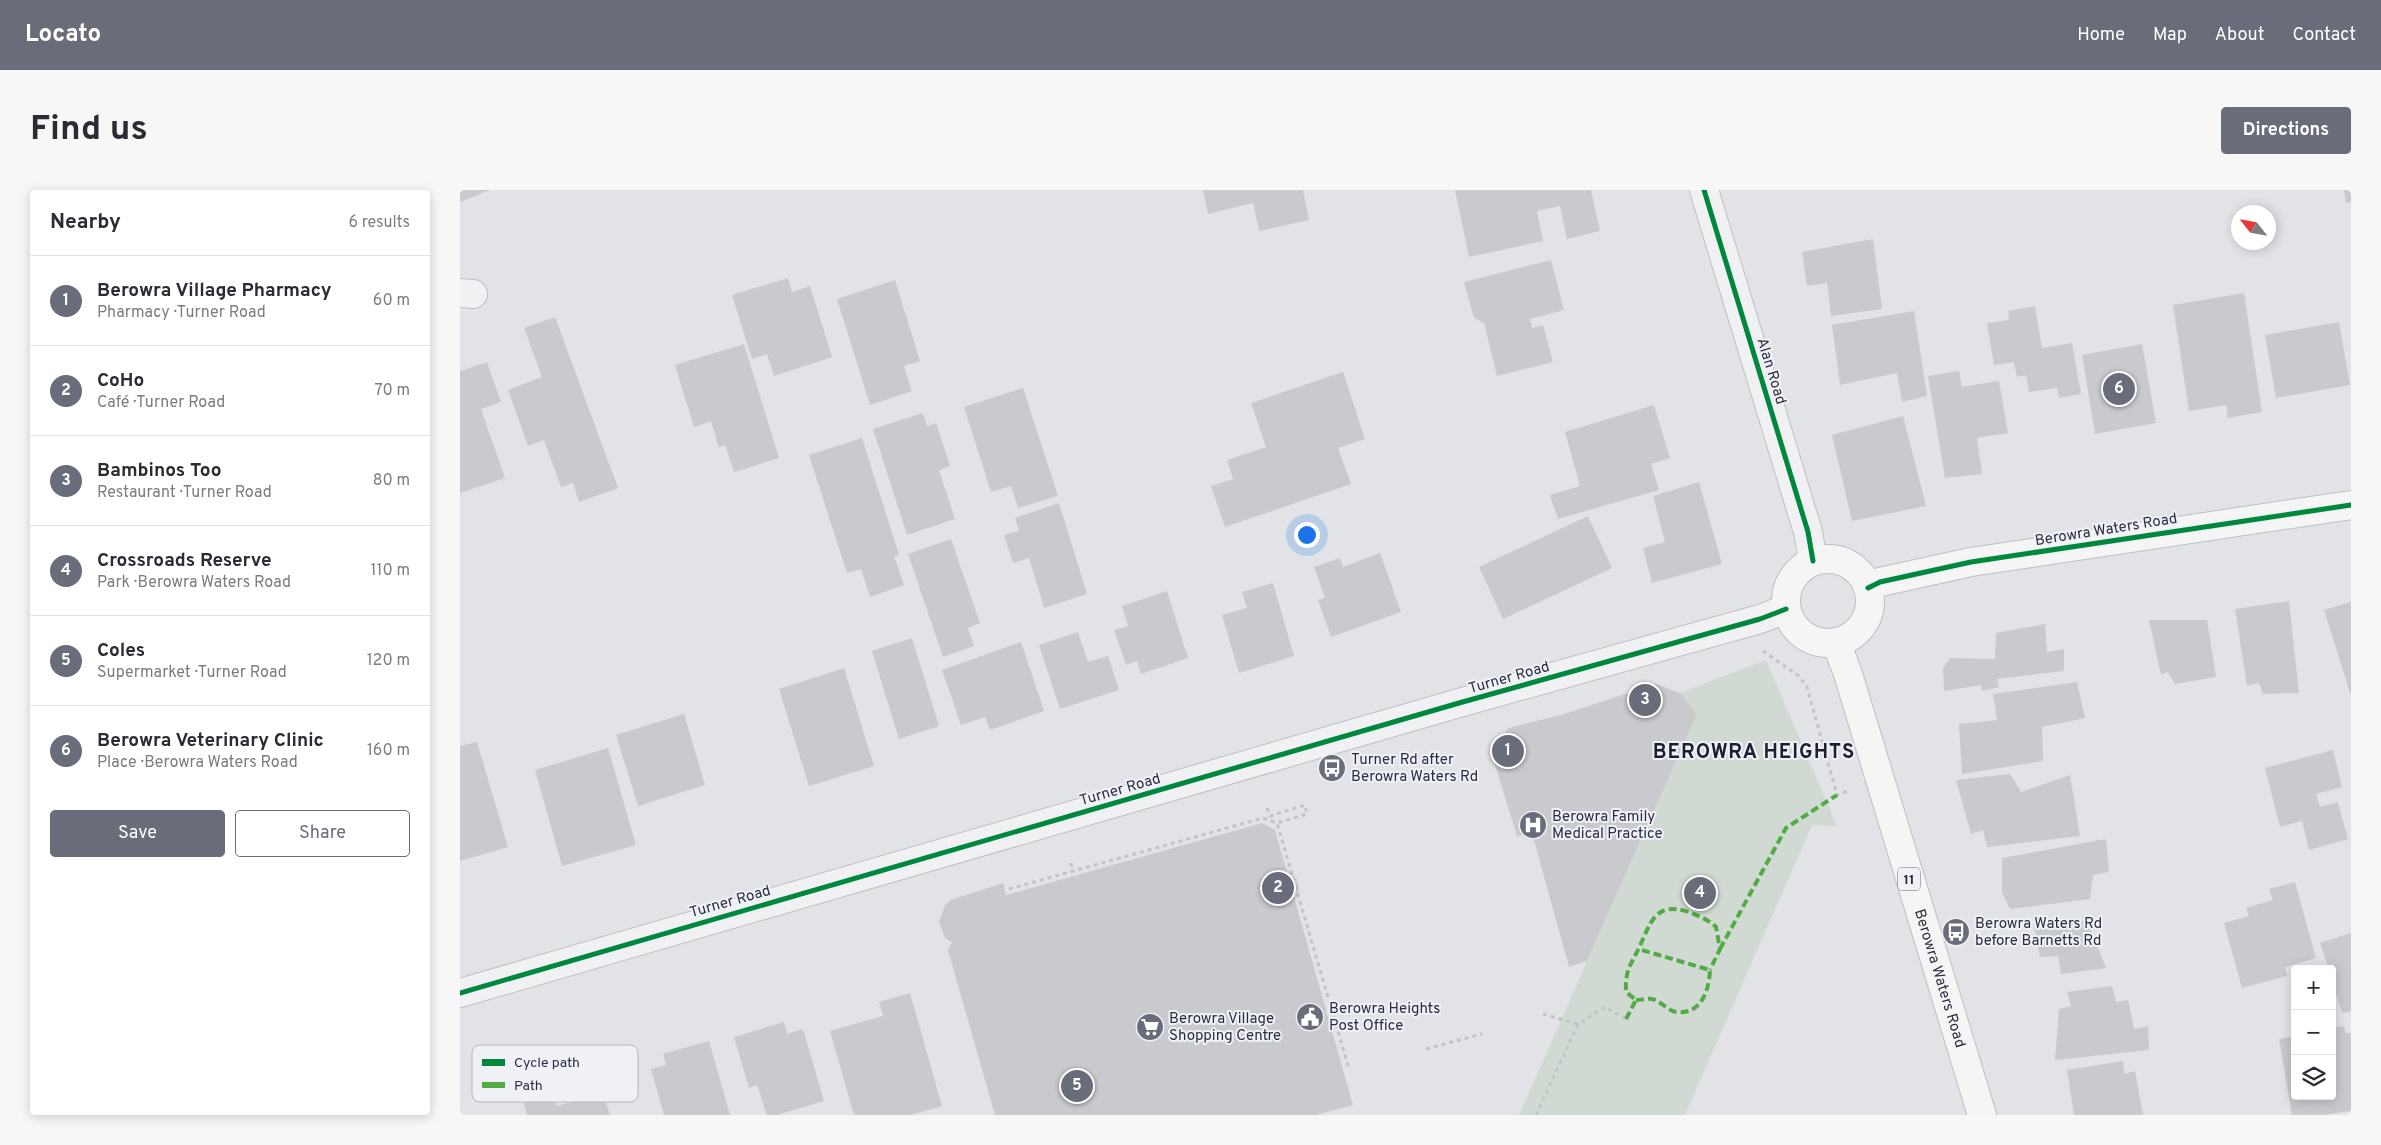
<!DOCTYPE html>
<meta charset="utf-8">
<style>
:root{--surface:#fff;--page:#f7f7f7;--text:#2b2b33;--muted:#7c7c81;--line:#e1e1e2;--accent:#696d79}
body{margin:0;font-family:Overpass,sans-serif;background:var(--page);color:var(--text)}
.controls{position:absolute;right:15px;bottom:15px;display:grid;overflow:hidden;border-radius:5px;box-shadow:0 2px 12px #0003}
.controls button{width:45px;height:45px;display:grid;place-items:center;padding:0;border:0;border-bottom:1px solid var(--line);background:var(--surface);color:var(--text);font:25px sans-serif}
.compass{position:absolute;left:1771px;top:15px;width:45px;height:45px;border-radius:50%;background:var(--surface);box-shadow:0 2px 12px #0003;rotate:301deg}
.you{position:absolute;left:846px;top:344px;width:18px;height:18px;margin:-12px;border:4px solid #fff;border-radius:50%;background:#1a73e8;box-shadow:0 0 0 8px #1a73e833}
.badge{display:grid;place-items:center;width:32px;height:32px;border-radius:50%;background:var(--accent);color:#fff;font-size:16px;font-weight:700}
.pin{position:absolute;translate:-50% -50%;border:2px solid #fff;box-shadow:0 1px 5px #0006}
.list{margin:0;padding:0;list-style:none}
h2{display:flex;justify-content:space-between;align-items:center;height:65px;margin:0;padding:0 20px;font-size:21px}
h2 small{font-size:16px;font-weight:400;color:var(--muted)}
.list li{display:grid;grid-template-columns:32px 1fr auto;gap:15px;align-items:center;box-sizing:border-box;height:90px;padding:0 20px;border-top:1px solid var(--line)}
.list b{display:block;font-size:19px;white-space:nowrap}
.list p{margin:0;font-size:16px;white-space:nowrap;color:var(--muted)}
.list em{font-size:16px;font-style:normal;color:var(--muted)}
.actions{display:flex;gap:10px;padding:15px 20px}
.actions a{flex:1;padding:11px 0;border:1px solid var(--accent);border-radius:5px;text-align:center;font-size:18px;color:var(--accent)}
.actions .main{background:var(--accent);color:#fff}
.icon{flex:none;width:28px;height:28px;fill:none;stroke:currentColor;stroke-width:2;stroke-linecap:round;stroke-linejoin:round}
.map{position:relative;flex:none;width:1891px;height:925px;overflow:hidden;border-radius:5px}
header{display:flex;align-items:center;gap:30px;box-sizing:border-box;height:70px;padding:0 25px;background:var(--accent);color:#fff}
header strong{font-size:24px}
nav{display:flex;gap:28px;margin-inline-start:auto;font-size:18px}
.intro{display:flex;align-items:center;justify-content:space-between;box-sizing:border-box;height:120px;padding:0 30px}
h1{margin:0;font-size:35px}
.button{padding:12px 22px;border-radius:5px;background:var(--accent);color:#fff;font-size:18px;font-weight:700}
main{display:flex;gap:30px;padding:0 30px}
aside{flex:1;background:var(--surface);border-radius:5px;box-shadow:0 2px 12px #0003}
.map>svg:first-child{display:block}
.green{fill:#d0dad2}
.building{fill:#c9cace}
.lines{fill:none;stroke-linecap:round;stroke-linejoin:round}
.minor-casing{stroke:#bec0c3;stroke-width:30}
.major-casing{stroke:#bebfc3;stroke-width:30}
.path{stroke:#c3c4ca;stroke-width:3;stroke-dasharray:4 4;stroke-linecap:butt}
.minor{stroke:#f1f1f3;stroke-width:28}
.major{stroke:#f5f5f6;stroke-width:28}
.quiet{stroke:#53ab46;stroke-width:4;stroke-dasharray:8 4;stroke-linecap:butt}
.cycleway-casing{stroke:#eff1f6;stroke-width:8}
.cycleway{stroke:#00873e;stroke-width:5}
.labels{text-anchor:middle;stroke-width:4;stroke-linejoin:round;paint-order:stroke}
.shield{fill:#eff1f6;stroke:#646876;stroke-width:1}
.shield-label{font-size:14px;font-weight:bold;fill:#292e3f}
.street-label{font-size:15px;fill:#292e3f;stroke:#eff1f6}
.poi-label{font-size:15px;fill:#292e3f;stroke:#eff1f6;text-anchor:start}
.district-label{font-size:20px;font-weight:bold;letter-spacing:1px;fill:#1b1f30;stroke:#eff1f6}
.key{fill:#eff1f6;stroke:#b4b6bf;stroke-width:1}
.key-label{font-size:14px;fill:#292e3f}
</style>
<header>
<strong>Locato</strong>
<nav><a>Home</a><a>Map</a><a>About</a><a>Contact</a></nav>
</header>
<div class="intro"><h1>Find us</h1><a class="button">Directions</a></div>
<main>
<aside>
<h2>Nearby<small>6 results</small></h2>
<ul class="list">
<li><span class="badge">1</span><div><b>Berowra Village Pharmacy</b><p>Pharmacy · Turner Road</p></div><em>60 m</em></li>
<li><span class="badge">2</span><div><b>CoHo</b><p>Café · Turner Road</p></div><em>70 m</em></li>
<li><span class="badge">3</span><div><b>Bambinos Too</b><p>Restaurant · Turner Road</p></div><em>80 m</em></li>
<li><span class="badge">4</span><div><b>Crossroads Reserve</b><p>Park · Berowra Waters Road</p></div><em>110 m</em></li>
<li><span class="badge">5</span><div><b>Coles</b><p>Supermarket · Turner Road</p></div><em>120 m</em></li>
<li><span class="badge">6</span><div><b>Berowra Veterinary Clinic</b><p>Place · Berowra Waters Road</p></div><em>160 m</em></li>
</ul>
<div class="actions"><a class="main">Save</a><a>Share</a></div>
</aside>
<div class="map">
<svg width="1891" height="925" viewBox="0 0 1891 925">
<rect width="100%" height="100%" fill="#e1e3e6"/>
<path class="green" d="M1306,470L1377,636L1352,635L1225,925H1059L1237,524L1220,503Z"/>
<path class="building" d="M0,0H30L0,12Z
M743,0H843L849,30L799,41L793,13L748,24Z
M995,0H1131L1140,41L1107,49L1100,16L1077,21L1083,51L1009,67Z
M1884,0H1891V12L1886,13Z
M1413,49L1422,119L1371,126L1367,93L1347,96L1342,62Z
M1091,70L1104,120L1070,129L1072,138L1083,135L1093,172L1037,186L1024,133L1014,128L1004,92Z
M328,88L332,102L350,96L372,167L314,186L307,164L292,169L272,105Z
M435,90L460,171L444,176L452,201L410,215L377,109Z
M1784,103L1802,222L1768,228L1766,215L1729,221L1713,115Z
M1575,116L1582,158L1612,153L1621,204L1599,208L1597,198L1569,202L1566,185L1557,187L1554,172L1534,175L1527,133L1549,130L1548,121Z
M1454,121L1467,206L1442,212L1437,183L1380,195L1372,135Z
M95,127L158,298L119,312L113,293L101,297L84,250L68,256L48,200L82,187L64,138Z
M1879,132L1890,195L1816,208L1805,145Z
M284,154L319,268L274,282L265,255L259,258L251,231L234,237L215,175Z
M1682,154L1696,233L1635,244L1622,165Z
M27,172L41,212L21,219L45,288L0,303V181Z
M1499,181L1502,197L1539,191L1548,243L1517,248L1522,284L1485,288L1468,186Z
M883,182L905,249L878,258L891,294L765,337L751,296L773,289L767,270L806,257L791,213Z
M563,198L598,306L558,318L551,296L531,302L504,217Z
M1194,215L1210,268L1191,274L1199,300L1098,329L1090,305L1120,296L1105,242Z
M463,223L467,236L476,233L490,276L479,280L495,329L447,345L413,239Z
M1443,226L1466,316L1392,331L1372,245Z
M402,248L439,365L434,366L444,395L410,407L401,379L387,383L349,265Z
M1239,292L1262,374L1192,393L1183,358L1205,352L1193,306Z
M599,313L627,404L584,418L569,368L553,373L544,345L559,341L555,328Z
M1128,326L1152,378L1043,429L1019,377Z
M491,349L520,433L508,438L514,456L483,467L448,364Z
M920,363L941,422L871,447L858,410L865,408L854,377L880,368L883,377Z
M813,393L834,466L779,483L762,425L787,418L782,402Z
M707,401L728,468L681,484L677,471L666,475L654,440L668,436L662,416Z
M1829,411L1839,503L1803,504L1799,493L1787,496L1775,419Z
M1891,412V506L1864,420Z
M1689,430H1747L1756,487L1715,494L1708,482L1701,485Z
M1585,434L1587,462L1604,459V481L1537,489L1539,497L1522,501L1521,495L1484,501L1483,478L1490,468L1535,469L1536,443Z
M618,442L628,472L648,466L659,500L600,519L579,455Z
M452,448L479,536L439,549L412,461Z
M561,452L584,521L530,540L525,527L501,535L482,480Z
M384,478L414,576L349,596L319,499Z
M1617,492L1625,528L1582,537L1583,571L1502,584L1499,534L1537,530L1533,504Z
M1196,494L1220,503L1237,524L1127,771L1109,777L1072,643L1057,646L1031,562L1049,538L1056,536L1101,525Z
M224,524L245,595L178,616L156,545Z
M17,552L48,657L0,671V556Z
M148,558L176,655L102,676L75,580Z
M1873,560L1882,597L1856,604L1860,617L1878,612L1888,649L1849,660L1842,631L1820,637L1805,578Z
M1550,584L1561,602L1610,585L1620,646L1527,657L1523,640L1511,644L1496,590Z
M802,633L815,640L893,915L856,925H535L488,760L492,752L485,748L479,732L485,715L491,710L543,693L546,705Z
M1646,649L1649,682L1633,685L1630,709L1550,719L1542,702V668Z
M1835,692L1856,768L1825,777L1827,786L1782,798L1764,733L1789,726L1786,718L1813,710L1809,699Z
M1627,730L1646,778L1601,784L1598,766L1580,767L1574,737Z
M1891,743V821L1882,823L1872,791V779H1869L1860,753Z
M1652,796L1656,812L1668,810L1674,839L1688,836L1689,860L1595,870L1599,819L1611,816L1607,802Z
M450,803L482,916L451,925H394L370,841L423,826L419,812Z
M324,832L327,844L343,839L364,911L317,925H307L297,895L289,898L274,847Z
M1884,836L1886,843H1891V921L1863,925H1832L1819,849L1835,846V906H1872V838Z
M249,851L270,925H204L191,879L206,875L203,864Z
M1663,871L1664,884L1675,881L1683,925H1614L1607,880Z
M91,898L97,916L143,903L150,925H67L62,906Z"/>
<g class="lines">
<g class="minor-casing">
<path id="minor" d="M1244,0L1348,342L1353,371
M0,103L13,104
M0,803L999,513L1300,429L1326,419"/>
</g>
<g class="major-casing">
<g id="major">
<circle cx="1368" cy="411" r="42"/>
<path d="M1408,398L1420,392L1511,372L1891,315"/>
<path id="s1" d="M1376,452L1388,484L1522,925"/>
</g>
</g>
<path class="path" d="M1303,461L1340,487L1347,497L1377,605L1390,600
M807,618L810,626L845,615L847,624L817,633
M611,673L612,681
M549,699L803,628L817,633L889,879
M1083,824L1118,834
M966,859L1022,844
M1076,925L1118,834L1145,817L1166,829"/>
<use href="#minor" class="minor"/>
<use href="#major" class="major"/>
<path class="quiet" d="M1260,759L1326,638L1377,605
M1176,810C1181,810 1188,808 1192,809C1201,811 1208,821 1216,822C1241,825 1249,801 1250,780L1178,759
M1166,829L1176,810L1166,802C1165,781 1170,776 1179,758C1191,732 1195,711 1229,722C1239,726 1249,730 1256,737L1260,759L1250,780"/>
<g class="cycleway-casing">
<path id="cycleway" d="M1244,0L1348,342L1353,371
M1408,398L1420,392L1511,372L1891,315
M0,803L999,513L1300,429L1326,419"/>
</g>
<use href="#cycleway" class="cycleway"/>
</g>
<defs>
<g id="bus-disc" transform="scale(1.4375)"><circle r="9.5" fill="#696d79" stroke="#eff1f6"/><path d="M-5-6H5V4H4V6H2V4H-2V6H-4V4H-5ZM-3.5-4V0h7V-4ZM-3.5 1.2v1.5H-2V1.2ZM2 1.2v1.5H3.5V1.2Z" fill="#fff"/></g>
<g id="hospital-disc" transform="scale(1.4375)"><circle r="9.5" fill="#696d79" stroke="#eff1f6"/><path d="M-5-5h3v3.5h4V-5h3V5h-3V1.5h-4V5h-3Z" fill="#fff"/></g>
<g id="civic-disc" transform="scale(1.4375)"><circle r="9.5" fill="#696d79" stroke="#eff1f6"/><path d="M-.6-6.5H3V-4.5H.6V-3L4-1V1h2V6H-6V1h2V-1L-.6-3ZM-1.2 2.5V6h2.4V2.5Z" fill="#fff"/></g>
<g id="supermarket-disc" transform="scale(1.4375)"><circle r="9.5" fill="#696d79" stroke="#eff1f6"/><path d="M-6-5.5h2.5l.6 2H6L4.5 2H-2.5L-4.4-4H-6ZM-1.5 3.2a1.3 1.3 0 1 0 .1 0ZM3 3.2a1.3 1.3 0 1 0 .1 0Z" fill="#fff"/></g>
</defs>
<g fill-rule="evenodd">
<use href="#bus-disc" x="872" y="578"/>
<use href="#hospital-disc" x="1073" y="635"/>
<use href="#bus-disc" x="1496" y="742"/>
<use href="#civic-disc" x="850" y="827"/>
<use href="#supermarket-disc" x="690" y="837"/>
</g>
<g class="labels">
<rect class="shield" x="1438" y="677.5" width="22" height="23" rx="4"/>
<g class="shield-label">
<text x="1449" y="694">11</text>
</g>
<g class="street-label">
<text transform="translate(1312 181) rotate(73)" y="5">Alan Road</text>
<text transform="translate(1646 339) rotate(-9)" y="5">Berowra Waters Road</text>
<text transform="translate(1049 487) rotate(-16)" y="5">Turner Road</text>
<text transform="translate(660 599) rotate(-16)" y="5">Turner Road</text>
<text transform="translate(270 711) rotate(-16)" y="5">Turner Road</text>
<text dy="5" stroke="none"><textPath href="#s1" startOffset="352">Berowra Waters Road</textPath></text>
</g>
<g class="poi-label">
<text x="891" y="574">Turner Rd after<tspan x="891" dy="17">Berowra Waters Rd</tspan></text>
<text x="1092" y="631">Berowra Family<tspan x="1092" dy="17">Medical Practice</tspan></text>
<text x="1515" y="738">Berowra Waters Rd<tspan x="1515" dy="17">before Barnetts Rd</tspan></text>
<text x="869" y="823">Berowra Heights<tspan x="869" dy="17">Post Office</tspan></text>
<text x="709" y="833">Berowra Village<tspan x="709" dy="17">Shopping Centre</tspan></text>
</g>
<g class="district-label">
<text x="1294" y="568">BEROWRA HEIGHTS</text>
</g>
</g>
<rect x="12" y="855" width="166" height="57" rx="8" class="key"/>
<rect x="22" y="869" width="23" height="7" fill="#00873e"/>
<rect x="22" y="892" width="23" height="6" fill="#53ab46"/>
<g class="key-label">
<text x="54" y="877">Cycle path</text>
<text x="54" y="900">Path</text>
</g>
</svg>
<div class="controls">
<button>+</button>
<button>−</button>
<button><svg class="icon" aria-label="layers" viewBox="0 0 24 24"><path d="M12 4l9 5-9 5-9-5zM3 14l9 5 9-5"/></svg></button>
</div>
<svg class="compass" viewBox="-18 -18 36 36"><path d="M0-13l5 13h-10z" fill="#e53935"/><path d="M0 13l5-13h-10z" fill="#7c7c81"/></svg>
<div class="you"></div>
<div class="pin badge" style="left:1048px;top:561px">1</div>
<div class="pin badge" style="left:818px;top:698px">2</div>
<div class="pin badge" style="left:1185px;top:510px">3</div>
<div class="pin badge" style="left:1240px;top:703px">4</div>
<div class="pin badge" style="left:617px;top:896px">5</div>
<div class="pin badge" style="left:1659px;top:199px">6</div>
</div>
</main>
